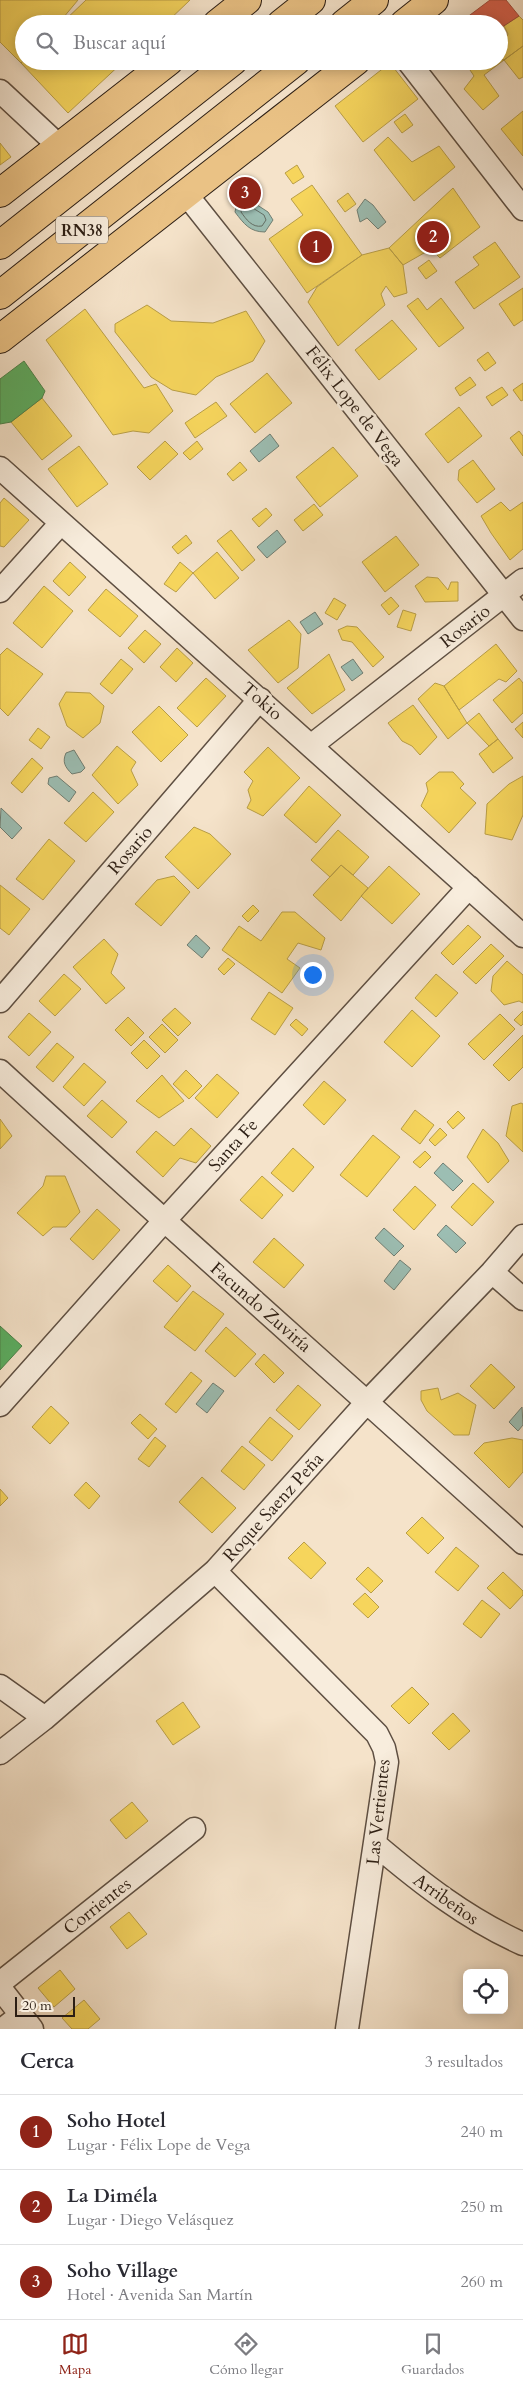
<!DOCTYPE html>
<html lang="es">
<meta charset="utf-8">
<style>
:root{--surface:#fff;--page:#f7f7f7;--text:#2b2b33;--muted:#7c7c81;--line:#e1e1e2;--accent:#8f2418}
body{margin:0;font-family:Cardo,serif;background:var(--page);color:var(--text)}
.controls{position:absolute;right:15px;bottom:15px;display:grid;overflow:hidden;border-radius:8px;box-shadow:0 2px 12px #0003}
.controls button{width:45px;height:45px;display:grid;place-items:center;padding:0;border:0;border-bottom:1px solid var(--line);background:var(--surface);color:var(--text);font:25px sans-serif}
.scale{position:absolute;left:15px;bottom:12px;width:60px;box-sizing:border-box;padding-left:5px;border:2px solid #2c1e14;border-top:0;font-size:14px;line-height:18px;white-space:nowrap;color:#2c1e14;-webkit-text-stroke:4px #f8eddd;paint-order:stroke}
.you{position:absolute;left:312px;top:974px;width:18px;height:18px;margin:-12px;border:4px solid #fff;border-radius:50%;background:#1a73e8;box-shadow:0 0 0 8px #1a73e833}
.badge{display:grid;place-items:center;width:32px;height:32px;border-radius:50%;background:var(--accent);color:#fff;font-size:16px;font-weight:700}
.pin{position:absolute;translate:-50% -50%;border:2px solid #fff;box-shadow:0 1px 5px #0006}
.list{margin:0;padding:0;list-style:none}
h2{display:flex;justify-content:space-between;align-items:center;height:65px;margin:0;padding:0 20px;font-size:21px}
h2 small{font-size:16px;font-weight:400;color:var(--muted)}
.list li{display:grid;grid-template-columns:32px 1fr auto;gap:15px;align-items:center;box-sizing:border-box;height:75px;padding:0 20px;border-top:1px solid var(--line)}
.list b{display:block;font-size:19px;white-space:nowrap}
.list p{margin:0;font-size:16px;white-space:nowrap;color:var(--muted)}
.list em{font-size:16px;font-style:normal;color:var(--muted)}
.icon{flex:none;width:28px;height:28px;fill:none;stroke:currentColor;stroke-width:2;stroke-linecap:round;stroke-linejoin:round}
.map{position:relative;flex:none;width:523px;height:2029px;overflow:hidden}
.search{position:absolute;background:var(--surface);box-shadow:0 2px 12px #0003;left:15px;right:15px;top:15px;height:55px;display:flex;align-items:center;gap:12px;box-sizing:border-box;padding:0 18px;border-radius:28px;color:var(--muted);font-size:19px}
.sheet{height:290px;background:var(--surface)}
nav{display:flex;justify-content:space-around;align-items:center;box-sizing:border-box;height:70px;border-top:1px solid var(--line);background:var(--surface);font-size:14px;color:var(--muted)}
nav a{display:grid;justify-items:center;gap:2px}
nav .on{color:var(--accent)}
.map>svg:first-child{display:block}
.water{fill:#9cbeb3;stroke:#6f7e73}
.homes{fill:#f6d55c;stroke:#b99e46}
.shops{fill:#d6604d;stroke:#a34c3c}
.public{fill:#5aae61;stroke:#4c834a}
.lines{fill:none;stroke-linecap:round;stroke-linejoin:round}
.shore{stroke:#646e64;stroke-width:1}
.minor-casing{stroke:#5e4f42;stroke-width:25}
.major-casing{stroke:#2c1e14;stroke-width:30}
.minor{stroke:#f8eddd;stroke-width:22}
.major{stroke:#eac285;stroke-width:28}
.labels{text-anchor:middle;stroke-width:5;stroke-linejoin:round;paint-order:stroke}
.shield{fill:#f8eddd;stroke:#695c50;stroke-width:1}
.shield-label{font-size:16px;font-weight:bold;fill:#2c1e14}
.street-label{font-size:18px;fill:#2c1e14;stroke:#f8eddd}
</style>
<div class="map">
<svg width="523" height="2029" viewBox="0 0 523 2029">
<rect width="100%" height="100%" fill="#f5e3ca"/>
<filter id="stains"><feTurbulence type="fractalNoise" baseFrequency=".004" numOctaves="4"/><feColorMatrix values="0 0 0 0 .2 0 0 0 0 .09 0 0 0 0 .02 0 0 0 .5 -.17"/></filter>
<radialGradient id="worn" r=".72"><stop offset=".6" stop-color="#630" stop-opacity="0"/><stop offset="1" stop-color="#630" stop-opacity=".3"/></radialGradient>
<path class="water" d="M248,199L268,212L273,220L265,232C250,232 244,224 235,212L237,202Z
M365,199L373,205L386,222L378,229L367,218L360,222L357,210Z
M270,434L279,446L259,462L250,451Z
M277,530L286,542L267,558L257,547Z
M315,612L323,624L308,634L300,622Z
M353,659L363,673L352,681L341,667Z
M74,750L85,768L81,772L72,774C65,767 62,762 66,753Z
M57,776L76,792L69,802L48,784L49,778Z
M1,808L22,828L12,839L0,827Z
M196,935L210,948L202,958L187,945Z
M443,1163L463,1181L453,1191L434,1173Z
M446,1225L466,1243L456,1253L437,1235Z
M384,1228L404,1246L394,1256L375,1238Z
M400,1260L411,1269L394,1290L384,1281Z
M213,1383L224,1391L207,1413L196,1404Z
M522,1407L523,1425L518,1431L509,1422Z"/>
<path class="homes" d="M0,0H78L58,24H24V60L21,63L0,42Z
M86,0H190L165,24H61Z
M519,16L523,20V46L504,60L499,59V50L508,34L504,26Z
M523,46V77L519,79L504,60Z
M499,59L504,60L484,75L499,96L483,110L464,89L474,76L464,61H499Z
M24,60V61H124L68,113L21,63Z
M390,63L418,99L363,142L335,106Z
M523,111V156L501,129Z
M405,114L413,125L402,133L394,122Z
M388,137L412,162L439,146L455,167L414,201L374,150Z
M0,143L11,157L0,165Z
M297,165L304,177L293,184L285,173Z
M312,185L362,255L307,293L269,239L303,215L291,199Z
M453,188L480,227L440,258L431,249L403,265L389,248Z
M348,193L356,204L345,212L337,201Z
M495,242L520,277L474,309L455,282L479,265L473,257Z
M389,248L403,265L407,293L394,297L386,286L381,294L385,305L338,346L308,302L317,287L362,255Z
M429,260L437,271L426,279L418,268Z
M523,288V320L514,326L499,304Z
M418,298L427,310L441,298L464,328L439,347L407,306Z
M147,305L171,321L213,323L246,311L265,341L253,361L216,377L196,395L172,390L151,377L115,332V324Z
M85,309L144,388L156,384L173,411L149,433L133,431L113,435L46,340Z
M392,320L417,349L379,380L355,350Z
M488,352L496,363L485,371L477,360Z
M267,373L292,403L255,433L230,404Z
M470,377L476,385L460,396L455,388Z
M523,383V400L521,401L513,390Z
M502,387L508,395L492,406L486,397Z
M42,398L72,436L42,460L11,422Z
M216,402L227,416L195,438L185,423Z
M459,407L482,436L448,463L425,434Z
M519,431L523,436V456L510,438Z
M165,441L178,454L150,480L137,467Z
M197,441L203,449L190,460L183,453Z
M79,446L108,484L77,507L48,469Z
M333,447L358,476L320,507L296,477Z
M473,460L495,489L477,503L458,480L459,470Z
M240,462L247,470L233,481L227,474Z
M4,498L29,520L4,547L0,546V503Z
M501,502L510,511L523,502V549L510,560L491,533L481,516Z
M314,504L323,515L303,531L294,520Z
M266,508L272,515L259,527L252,519Z
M231,530L255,560L242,571L217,541Z
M186,535L192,543L178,554L172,547Z
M396,536L419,565L385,592L362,562Z
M217,552L239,578L215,599L193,573Z
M70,562L86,577L69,596L53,581Z
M180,562L193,573L176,592L164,584Z
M427,577L438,578L448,590L451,582H458V601L425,602L415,586Z
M44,586L73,611L42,648L13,623Z
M106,589L138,616L120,637L88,610Z
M391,597L399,606L389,615L381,605Z
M334,598L346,605L337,620L325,613Z
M403,610L416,614L411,631L397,627Z
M289,620L301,634L298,668L278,683L248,650Z
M347,626L357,627L384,657L373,667L352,642L342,640L338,630Z
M145,630L161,644L144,663L128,648Z
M496,644L517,671L506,682L499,679L459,710L444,686Z
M7,648L43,674L8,716L0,708V655Z
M177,648L193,663L176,682L160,667Z
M329,654L345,690L312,714L287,688Z
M121,659L133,669L112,694L100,684Z
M206,678L226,696L197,727L177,708Z
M519,678L523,683V713L512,723L493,700Z
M435,683L444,686L467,723L448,739L418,699Z
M66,692L90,693L104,706L100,723L83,738L67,726L59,704Z
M413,705L437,737L420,755L412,746L402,741L388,723Z
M159,706L188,735L161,762L132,732Z
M479,713L498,739L489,746L467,723Z
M523,722V738L515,729Z
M38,728L50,737L41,749L29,740Z
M498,739L513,758L493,773L479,754Z
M117,746L136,762L131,770L138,785L118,804L92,775Z
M268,747L300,778L263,816L247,808L251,800L248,790L253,781L244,772Z
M32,758L43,768L22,793L11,783Z
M439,772H453L464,784L460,788L476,803L449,833L421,806L428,791L426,783Z
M523,776V815L512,840L485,834L487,804L509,784Z
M309,786L341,815L316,843L284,815Z
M93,792L114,812L86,842L64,823Z
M194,827L210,834L231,854L198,889L165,857Z
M338,830L369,857L353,875L341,865L330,877L311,860Z
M49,839L75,861L43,900L16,879Z
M341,865L368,888L341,921L313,895Z
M389,866L420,894L392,924L361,896Z
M174,876L190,892L161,926L135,904L157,880Z
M0,885L30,909L9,935L0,928Z
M253,905L259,911L248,922L242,916Z
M282,912H295L325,938L321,950L298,943L287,959L300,968L282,993L222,950L239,926L261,941Z
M468,925L481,937L453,965L441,953Z
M104,939L118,954L111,973L125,988L106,1004L73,967Z
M491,944L504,956L476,984L463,972Z
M228,958L235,964L224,975L218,969Z
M507,961L523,975V1003L519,1001L504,1005L491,991L493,976Z
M64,974L81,989L55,1016L39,1001Z
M436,974L458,993L436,1017L415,998Z
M269,992L293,1008L275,1035L251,1019Z
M175,1008L191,1023L178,1036L162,1020Z
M412,1010L440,1036L412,1067L384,1042Z
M523,1011V1024L521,1026L514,1020Z
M29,1013L51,1032L29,1056L8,1037Z
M500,1014L515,1029L484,1060L468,1044Z
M128,1017L144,1033L131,1046L115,1030Z
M296,1019L308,1029L302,1036L290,1025Z
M162,1024L178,1040L165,1053L149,1037Z
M523,1035V1067L509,1081L493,1065Z
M144,1040L160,1056L147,1069L131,1053Z
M57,1043L74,1057L53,1082L36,1067Z
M84,1063L106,1082L84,1106L63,1087Z
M186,1070L202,1086L189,1099L173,1084Z
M217,1074L239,1093L217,1118L195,1098Z
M162,1075L184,1101L159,1118L136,1101Z
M324,1081L346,1100L324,1125L303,1105Z
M102,1100L127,1122L112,1138L87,1116Z
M521,1103L523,1104V1152L506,1136L512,1106Z
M415,1110L434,1125L420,1144L401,1129Z
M458,1111L465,1118L453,1129L447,1122Z
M0,1119L12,1136L0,1149Z
M191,1128L211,1146L196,1163L180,1158L163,1177L136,1152L156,1131L174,1146Z
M440,1128L447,1135L435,1146L429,1140Z
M483,1129L498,1143L509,1161L488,1183L467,1157Z
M373,1135L400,1157L367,1197L340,1175Z
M293,1148L314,1167L293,1192L271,1173Z
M425,1151L431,1157L420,1168L413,1162Z
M46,1176H65L80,1212L66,1227H53L43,1236L17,1213L43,1186Z
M262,1176L283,1195L262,1219L240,1200Z
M473,1183L494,1202L472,1226L451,1207Z
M415,1186L436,1205L414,1230L393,1210Z
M97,1209L120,1230L93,1260L70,1239Z
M274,1238L304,1265L284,1288L253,1262Z
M168,1265L191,1286L177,1302L153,1281Z
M193,1291L224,1314L195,1351L164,1327Z
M226,1327L256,1354L235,1377L205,1351Z
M264,1354L284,1373L274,1383L255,1364Z
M491,1364L515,1387L494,1409L470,1386Z
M191,1372L202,1381L176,1413L165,1404Z
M298,1385L321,1405L299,1430L276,1410Z
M438,1388L441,1400L458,1393L476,1405L469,1435H454L427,1411L421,1400V1391Z
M51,1406L69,1423L50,1444L32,1427Z
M140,1414L157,1429L148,1439L131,1423Z
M270,1417L293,1436L272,1461L249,1442Z
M155,1437L166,1446L149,1467L138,1459Z
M512,1438L523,1440V1472L509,1488L474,1453L484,1443Z
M242,1446L265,1465L244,1490L221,1471Z
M202,1477L236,1508L212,1533L179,1502Z
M86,1482L100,1496L89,1509L74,1495Z
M0,1489L8,1498L0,1506Z
M422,1517L444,1538L428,1554L406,1533Z
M304,1542L326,1563L311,1579L288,1558Z
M456,1547L479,1566L458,1591L435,1572Z
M368,1567L383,1581L371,1593L356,1579Z
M503,1572L523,1591V1595L510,1609L487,1588Z
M365,1593L379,1607L368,1618L353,1604Z
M482,1600L500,1614L481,1638L463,1624Z
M412,1687L429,1704L409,1724L391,1706Z
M183,1702L200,1727L173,1745L156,1721Z
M453,1713L470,1731L449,1750L432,1733Z
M132,1802L148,1821L126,1839L110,1820Z
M129,1912L147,1934L127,1949L110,1927Z
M60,1970L75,1989L54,2007L38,1988Z
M84,2000L100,2019L88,2029H72L62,2018Z"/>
<path class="shops" d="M490,0H506L519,16L499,29V24H458Z"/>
<path class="public" d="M24,361L45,391L42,398L11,422L0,424V379Z
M0,1326L22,1346L0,1370Z"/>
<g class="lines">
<path class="shore" d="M248,205L264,215L266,220L262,226C252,228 246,219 241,212L242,206Z"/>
<g class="minor-casing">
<path id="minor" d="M408,61L523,209
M0,91L59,146
M186,194L523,619
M0,468L523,936
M0,591L61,523
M312,745L523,580
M0,1001L260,699
M0,1071C173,1230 349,1385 523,1543
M492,1272L523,1299
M0,1405L164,1221L469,887
M215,1571L377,1734L384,1748L387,1762L347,2029
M0,1686L45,1718
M0,1753L45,1718L215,1571L368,1401L492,1272L523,1236
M375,1844C421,1883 467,1919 523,1944
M0,1983L194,1829
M0,1988L32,2029
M3,2029L21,2015"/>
</g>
<g class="major-casing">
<path id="major" d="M217,24L247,0
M281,24L311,0
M344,24L374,0
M404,24L434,0
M0,193L169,61
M0,245L233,61
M0,295L296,61
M0,339L356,61"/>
</g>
<use href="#minor" class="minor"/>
<use href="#major" class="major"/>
</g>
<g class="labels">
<rect class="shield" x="56" y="216.5" width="52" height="27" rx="4"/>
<g class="shield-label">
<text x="82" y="236">RN38</text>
</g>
<g class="street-label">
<text transform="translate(355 406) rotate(52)" y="6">Félix Lope de Vega</text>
<text transform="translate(465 626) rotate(-38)" y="6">Rosario</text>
<text transform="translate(262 701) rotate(41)" y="6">Tokio</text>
<text transform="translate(130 850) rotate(-49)" y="6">Rosario</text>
<text transform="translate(233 1145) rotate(-48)" y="6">Santa Fe</text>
<text transform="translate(261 1307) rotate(41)" y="6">Facundo Zuviría</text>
<text transform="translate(273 1507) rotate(-48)" y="6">Roque Saenz Peña</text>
<text transform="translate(378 1812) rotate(-84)" y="6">Las Vertientes</text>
<text transform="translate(446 1899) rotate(35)" y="6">Arribeños</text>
<text transform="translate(97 1906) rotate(-38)" y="6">Corrientes</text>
</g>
</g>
<rect width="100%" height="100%" filter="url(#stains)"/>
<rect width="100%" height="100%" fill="url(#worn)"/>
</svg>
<div class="controls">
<button><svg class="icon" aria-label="locate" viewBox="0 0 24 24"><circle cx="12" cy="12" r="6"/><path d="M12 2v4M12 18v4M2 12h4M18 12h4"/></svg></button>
</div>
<div class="scale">20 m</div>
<div class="you"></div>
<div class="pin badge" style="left:316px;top:247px">1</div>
<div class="pin badge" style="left:433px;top:237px">2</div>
<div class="pin badge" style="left:245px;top:193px">3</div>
<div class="search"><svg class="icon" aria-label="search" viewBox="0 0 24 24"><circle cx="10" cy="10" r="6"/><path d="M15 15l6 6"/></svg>Buscar aquí</div>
</div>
<section class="sheet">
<h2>Cerca<small>3 resultados</small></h2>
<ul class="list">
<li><span class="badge">1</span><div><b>Soho Hotel</b><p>Lugar · Félix Lope de Vega</p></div><em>240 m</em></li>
<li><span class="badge">2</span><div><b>La Diméla</b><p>Lugar · Diego Velásquez</p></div><em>250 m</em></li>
<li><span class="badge">3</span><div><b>Soho Village</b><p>Hotel · Avenida San Martín</p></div><em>260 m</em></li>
</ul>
</section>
<nav>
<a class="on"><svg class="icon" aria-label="map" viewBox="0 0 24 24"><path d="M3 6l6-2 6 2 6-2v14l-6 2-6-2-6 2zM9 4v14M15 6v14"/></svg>Mapa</a>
<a><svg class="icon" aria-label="directions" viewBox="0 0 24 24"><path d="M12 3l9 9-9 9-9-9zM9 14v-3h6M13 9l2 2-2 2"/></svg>Cómo llegar</a>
<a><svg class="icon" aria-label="saved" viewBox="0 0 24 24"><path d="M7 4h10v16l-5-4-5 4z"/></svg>Guardados</a>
</nav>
